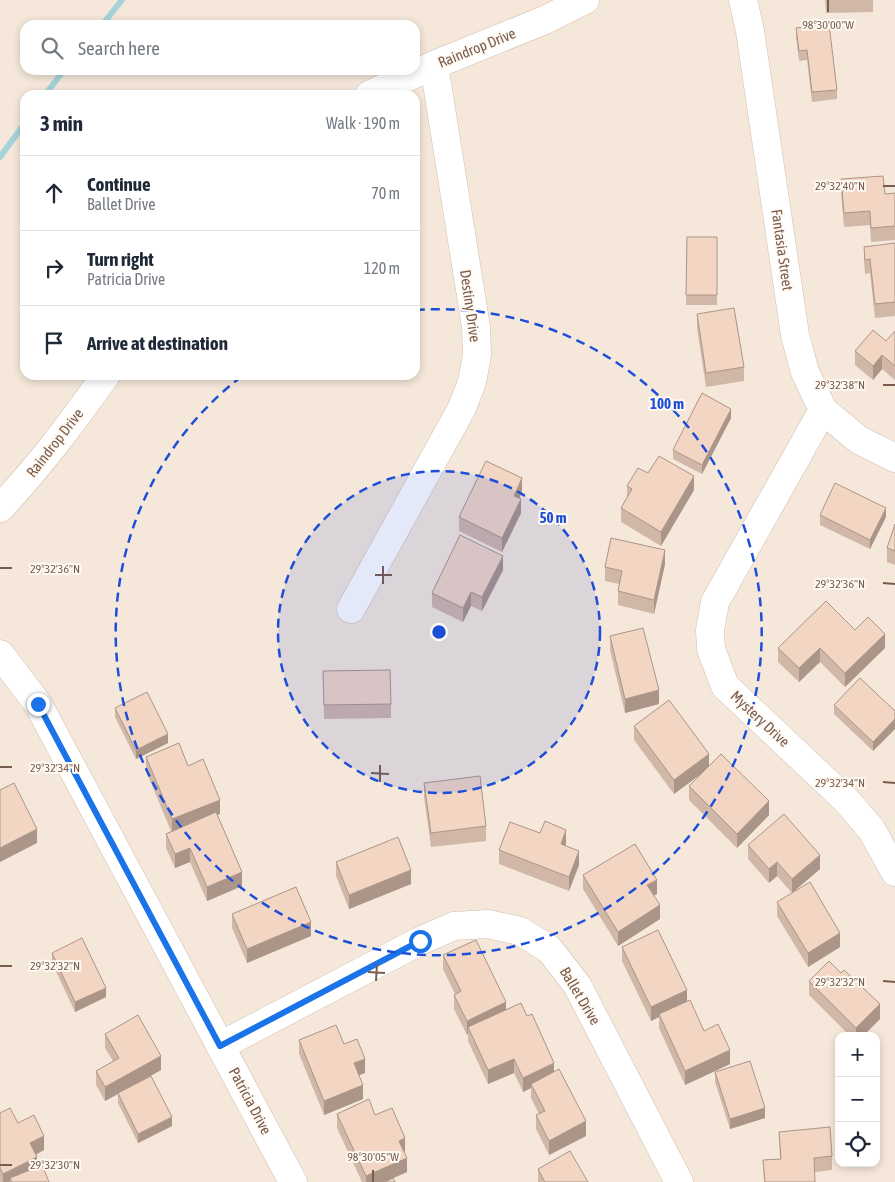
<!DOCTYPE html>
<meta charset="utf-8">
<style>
:root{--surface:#fff;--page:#f2f2f3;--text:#1f2937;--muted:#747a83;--line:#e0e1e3}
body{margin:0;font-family:"Asap Condensed",sans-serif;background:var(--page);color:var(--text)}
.controls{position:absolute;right:15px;bottom:15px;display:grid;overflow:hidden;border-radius:10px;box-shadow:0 2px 8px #0003}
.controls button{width:45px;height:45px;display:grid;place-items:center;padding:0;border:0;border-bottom:1px solid var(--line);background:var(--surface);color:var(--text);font:25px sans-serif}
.stop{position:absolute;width:15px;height:15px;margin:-11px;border:4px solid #1a73e8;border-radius:50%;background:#fff}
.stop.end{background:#1a73e8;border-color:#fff;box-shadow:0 1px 5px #0008}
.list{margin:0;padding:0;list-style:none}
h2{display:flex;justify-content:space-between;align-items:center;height:65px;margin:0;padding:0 20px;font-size:21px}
h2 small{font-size:16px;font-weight:400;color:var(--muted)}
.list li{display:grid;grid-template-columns:32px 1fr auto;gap:15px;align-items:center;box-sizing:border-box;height:75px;padding:0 20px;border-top:1px solid var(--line)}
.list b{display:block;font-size:19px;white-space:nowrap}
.list p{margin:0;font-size:16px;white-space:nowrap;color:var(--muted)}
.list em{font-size:16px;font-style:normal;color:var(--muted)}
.icon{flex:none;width:28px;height:28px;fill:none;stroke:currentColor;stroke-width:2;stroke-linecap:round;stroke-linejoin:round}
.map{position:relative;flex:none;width:895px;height:1182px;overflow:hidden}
.search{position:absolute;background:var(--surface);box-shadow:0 2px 8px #0003;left:20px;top:20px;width:400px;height:55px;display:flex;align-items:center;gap:12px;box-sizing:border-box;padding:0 18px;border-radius:15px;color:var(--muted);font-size:19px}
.panel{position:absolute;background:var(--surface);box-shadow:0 2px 8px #0003;left:20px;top:90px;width:400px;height:290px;border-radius:15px}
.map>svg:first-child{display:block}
.residential{fill:#f5e8da;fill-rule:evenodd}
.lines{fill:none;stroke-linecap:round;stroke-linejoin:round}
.stream{stroke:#a5d3da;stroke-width:6}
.minor-casing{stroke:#d1beb0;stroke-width:29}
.minor{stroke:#fff;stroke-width:28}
.wall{fill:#d1b7a8}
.shaded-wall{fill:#aa9588}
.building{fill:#f3d5c3;stroke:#aa9588}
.route{stroke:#1a73e8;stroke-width:6}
.ticks{fill:none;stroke:#7a5c4d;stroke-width:2}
.ring{fill:none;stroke:#1d4ed8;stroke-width:2.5;stroke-dasharray:9 6}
.labels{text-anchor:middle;stroke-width:4;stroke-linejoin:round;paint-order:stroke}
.street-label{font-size:15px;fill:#7a5c4d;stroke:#fffaf3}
.ticks-label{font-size:12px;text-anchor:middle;fill:#7a5c4d;stroke:#fffaf3;stroke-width:4;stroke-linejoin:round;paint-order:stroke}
.centre{fill:#1d4ed8;stroke:#fffaf3;stroke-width:2.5}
.ring-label{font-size:15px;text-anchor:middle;font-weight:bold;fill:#1d4ed8;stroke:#fffaf3;stroke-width:4;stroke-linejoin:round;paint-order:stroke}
</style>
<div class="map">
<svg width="895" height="1182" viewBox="0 0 895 1182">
<rect width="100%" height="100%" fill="#fdf6ec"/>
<path class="residential" d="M0,0H895V1182H0ZM25,25H415V70H25ZM25,95H415V375H25ZM839,1036H876V1163H839Z"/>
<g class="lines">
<path class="stream" d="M102,25L122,0
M45,95L64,70
M0,157L25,123"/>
<g class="minor-casing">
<path id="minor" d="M743,0L750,31L795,335L805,372L823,410L859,440L895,458
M369,95L434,65L545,20L585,0
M823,410L715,602L710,630L711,649L725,686L846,800L871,829L895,872
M0,508C40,466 73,421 106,375
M351,609L462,408L472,382L477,355L476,327L434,65
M0,654L38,704L293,1182
M220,1046L420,941L454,926L488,924L520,931L549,949L577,985L679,1182"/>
</g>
<use href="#minor" class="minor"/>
</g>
<path class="wall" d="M825,0H873V12L826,13Z
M796,28L837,90V99L812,102L807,60L799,61L796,37Z
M841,179L885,194L895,193V240L871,242L870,225L844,227L841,193Z
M687,237H717V305H686Z
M895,243V316L875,318L870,273L865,274L864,261V247Z
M697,314L744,367V381L706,387L697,328Z
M895,331V380L882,369L873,380L855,365V351L886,341Z
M731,418L702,474L673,459V450Z
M648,473L694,490L661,546L621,522V508L627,497V486Z
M522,492L519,498L521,513L502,552L459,531V517Z
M820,515L886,517L870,549L820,525Z
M895,524V565L887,562V548Z
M665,564L654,614L618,605V591L619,584L605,581V567Z
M503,570L482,611L471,606L463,622L432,607V593Z
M855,630L885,648L845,687L820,662L799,682L778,662V648Z
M610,636L659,704L625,713L610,650Z
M323,671L391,704V718L324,719Z
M834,705L895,711V729L873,751L834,714Z
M115,708L168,743L136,759L115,717Z
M634,726L709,766L769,815L737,848L689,800V786L701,774L674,794L634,740Z
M146,757L188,766L220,814L217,815L242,886L207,901L190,862L175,868L166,848V834L171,831L146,771Z
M424,783L486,826V841L431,847L424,797Z
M566,844V846L579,865L569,891L499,864V850Z
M748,845L820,869L792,893L777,876L769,883L748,859Z
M336,862L411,884L349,909L336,876Z
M583,875L657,894L654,895L660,919L618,946L583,889Z
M777,902L840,947L808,967L777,916Z
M232,914L311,936L247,963L232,928Z
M622,947L687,1001L704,1031L730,1064L685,1085L659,1028V1017L651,1021L622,961Z
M52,953L106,997L75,1012L52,963Z
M443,955L506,1010L554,1072L586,1136L549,1155L536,1129V1115L539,1114L531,1098V1088L523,1092L514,1073L488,1084L468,1041V1034L467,1035L454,1009V995L455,994L443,969Z
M809,981L880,1019L863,1036H850L809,995Z
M105,1034L161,1070L127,1088L172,1126L138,1143L118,1103V1094L105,1101L96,1085V1071L113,1061L105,1048Z
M299,1040L344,1044L365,1073L359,1075L363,1099L324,1115L299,1054Z
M715,1072L765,1118L730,1129L715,1082Z
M0,1113L18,1123L44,1150L36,1155L37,1167L49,1182H0Z
M337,1114L375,1115L405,1152H404L407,1172L384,1182H362L337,1128Z
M779,1132L832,1156V1170L815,1172V1182H764L763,1160L780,1159Z
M538,1169L588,1182H538Z"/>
<path class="shaded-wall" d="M882,355V369L873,380V366Z
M731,409V418L702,474V465Z
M694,476V490L661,546V532Z
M522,478V492L514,510V496Z
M521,499V513L502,552V538Z
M886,508V517L870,549V540Z
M665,550V564L654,614V600Z
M503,556V570L482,611V597Z
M471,592V606L463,622V608Z
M885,634V648L845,687V673Z
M820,648V662L799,682V668Z
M659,690V704L625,713V699Z
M895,719V729L873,751V742Z
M168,734V743L136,759V750Z
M709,754V768L674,794V780Z
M220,800V814L172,833V819Z
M769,801V815L737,848V834Z
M37,829V843L0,862V848Z
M566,830V844L561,858V844Z
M190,848V862L175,868V854Z
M579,851V865L569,891V877Z
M820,855V869L792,893V879Z
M777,862V876L769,883V869Z
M411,870V884L349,909V895Z
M242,872V886L207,901V887Z
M657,880V894L647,899V885Z
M660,905V919L618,946V932Z
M311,922V936L247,963V949Z
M840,933V947L808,967V953Z
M106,988V997L75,1012V1002Z
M687,990V1004L659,1014V1017L651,1021V1007Z
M506,1002V1016L468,1027V1034L467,1035V1021Z
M880,1004V1019L863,1036H856V1028Z
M730,1050V1064L685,1085V1071Z
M161,1056V1070L105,1101V1087Z
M365,1059V1073L354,1077V1063Z
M514,1059V1073L488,1084V1070Z
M554,1063V1077L531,1084V1088L523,1092V1078Z
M363,1085V1099L324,1115V1101Z
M765,1108V1118L730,1129V1119Z
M172,1117V1126L138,1143V1134Z
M586,1121V1136L549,1155V1141Z
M44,1136V1150L30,1157V1143Z
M405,1138V1152L399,1155V1141Z
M37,1157V1171L10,1178V1182H3V1174Z
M407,1158V1172L384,1182H366V1176Z"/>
<path class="building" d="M829,24L837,90L812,92L807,50L799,51L796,28Z
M883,176L885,194L895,193V226L871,228L870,211L844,213L841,179Z
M687,237H717V295H686Z
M895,243V302L875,304L870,259L865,260L864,247Z
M734,308L744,367L706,373L697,314Z
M873,330L886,341L895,331V366L882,355L873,366L855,351Z
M702,393L731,409L702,465L673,450Z
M659,456L694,476L661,532L621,508L632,489L627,486L638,468L648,473Z
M486,461L522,478L514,496L521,499L502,538L459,517Z
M835,483L886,508L870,540L820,515Z
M895,524V551L887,548Z
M460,535L503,556L482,597L471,592L463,608L432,593Z
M611,538L665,550L654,600L618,591L622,571L605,567Z
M826,601L855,630L868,617L885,634L845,673L820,648L799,668L778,648Z
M643,628L659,690L625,699L610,636Z
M390,670L391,704L324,705L323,671Z
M860,678L895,711V719L873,742L834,705Z
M147,692L168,734L136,750L115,708Z
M669,700L709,754L674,780L634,726Z
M179,743L188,766L203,759L220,800L172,819L146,757Z
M721,754L769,801L737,834L689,786Z
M480,776L486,826L431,833L424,783Z
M14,783L37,829L0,848V790Z
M216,812L242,872L207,887L190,848L175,854L166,834Z
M784,814L820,855L792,879L777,862L769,869L748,845Z
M545,821L566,830L561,844L579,851L569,877L499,850L510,822L540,833Z
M398,837L411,870L349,895L336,862Z
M635,844L657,880L647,885L660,905L618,932L583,875Z
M810,882L840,933L808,953L777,902Z
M296,887L311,922L247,949L232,914Z
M658,930L687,990L651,1007L622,947Z
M82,938L106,988L75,1002L52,953Z
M476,940L506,1002L467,1021L454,995L461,991L443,955Z
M829,961L841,973L844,970L880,1004L856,1028L809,981Z
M690,1000L704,1031L718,1024L730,1050L685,1071L659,1014Z
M521,1003L527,1016L532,1014L554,1063L523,1078L514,1059L488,1070L468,1027Z
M138,1015L161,1056L105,1087L96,1071L119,1058L105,1034Z
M336,1025L344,1044L357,1039L365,1059L354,1063L363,1085L324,1101L299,1040Z
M750,1061L765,1108L730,1119L715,1072Z
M559,1069L586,1121L549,1141L536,1115L545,1111L531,1084Z
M151,1076L172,1117L138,1134L118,1093Z
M369,1099L375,1115L392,1108L405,1138L399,1141L407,1158L366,1176L337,1114Z
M10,1108L18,1123L34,1115L44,1136L30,1143L37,1157L3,1174L0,1168V1113Z
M830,1127L832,1156L814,1158L815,1182H765L763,1160L781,1159L779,1132Z
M570,1151L588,1182H545L538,1169Z
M42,1165L49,1182H12L10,1178Z
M393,1178L395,1182H385Z"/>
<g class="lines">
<path class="route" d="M38,704L220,1046L420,941"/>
</g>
<path class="ticks" d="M828,12V0M883,186H895M883,385H895M0,568H12M375,575H392M883,583L895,584M383,584V566M0,767H12M371,773L389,774M380,782V765M883,782L895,783M0,966H12M368,972L385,973M376,981L377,964M883,981L895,982M0,1165H12M373,1182V1170"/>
<circle cx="439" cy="632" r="161" fill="#1d4ed8" fill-opacity=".12"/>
<g class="ring">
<circle cx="439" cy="632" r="161"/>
<path d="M416 310A323 323 0 1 1 242 376"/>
</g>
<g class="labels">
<g class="street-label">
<text transform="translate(477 48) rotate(-22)" y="5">Raindrop Drive</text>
<text transform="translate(782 250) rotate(82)" y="5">Fantasia Street</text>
<text transform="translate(470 306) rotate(82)" y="5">Destiny Drive</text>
<text transform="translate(55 443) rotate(-52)" y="5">Raindrop Drive</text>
<text transform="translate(760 719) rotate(43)" y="5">Mystery Drive</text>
<text transform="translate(580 996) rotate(59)" y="5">Ballet Drive</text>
<text transform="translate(250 1101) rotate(62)" y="5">Patricia Drive</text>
</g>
</g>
<g class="ticks-label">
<text x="828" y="29">98°30'00"W</text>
<text x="840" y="190">29°32'40"N</text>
<text x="840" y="389">29°32'38"N</text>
<text x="55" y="573">29°32'36"N</text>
<text x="840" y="588">29°32'36"N</text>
<text x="55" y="772">29°32'34"N</text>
<text x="840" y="787">29°32'34"N</text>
<text x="55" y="970">29°32'32"N</text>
<text x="840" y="986">29°32'32"N</text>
<text x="373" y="1161">98°30'05"W</text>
<text x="55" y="1169">29°32'30"N</text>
</g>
<circle cx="439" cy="632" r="8" class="centre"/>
<g class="ring-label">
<text x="667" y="409">100 m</text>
<text x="553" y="523">50 m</text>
</g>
</svg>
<div class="controls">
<button>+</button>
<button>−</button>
<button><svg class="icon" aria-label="locate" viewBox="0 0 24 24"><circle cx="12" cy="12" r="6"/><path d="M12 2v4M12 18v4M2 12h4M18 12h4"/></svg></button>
</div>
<div class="stop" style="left:420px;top:941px"></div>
<div class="stop end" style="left:38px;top:704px"></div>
<div class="search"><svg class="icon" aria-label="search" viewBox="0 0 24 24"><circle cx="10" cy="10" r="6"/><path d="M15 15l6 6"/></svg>Search here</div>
<section class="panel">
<h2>3 min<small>Walk · 190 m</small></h2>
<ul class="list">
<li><svg class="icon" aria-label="ahead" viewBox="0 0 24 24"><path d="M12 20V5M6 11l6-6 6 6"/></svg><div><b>Continue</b><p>Ballet Drive</p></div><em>70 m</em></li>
<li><svg class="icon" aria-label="right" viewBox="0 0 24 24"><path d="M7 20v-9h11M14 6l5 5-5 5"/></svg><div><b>Turn right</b><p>Patricia Drive</p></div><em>120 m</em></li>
<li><svg class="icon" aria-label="arrive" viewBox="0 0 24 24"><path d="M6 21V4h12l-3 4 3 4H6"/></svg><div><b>Arrive at destination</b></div></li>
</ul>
</section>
</div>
